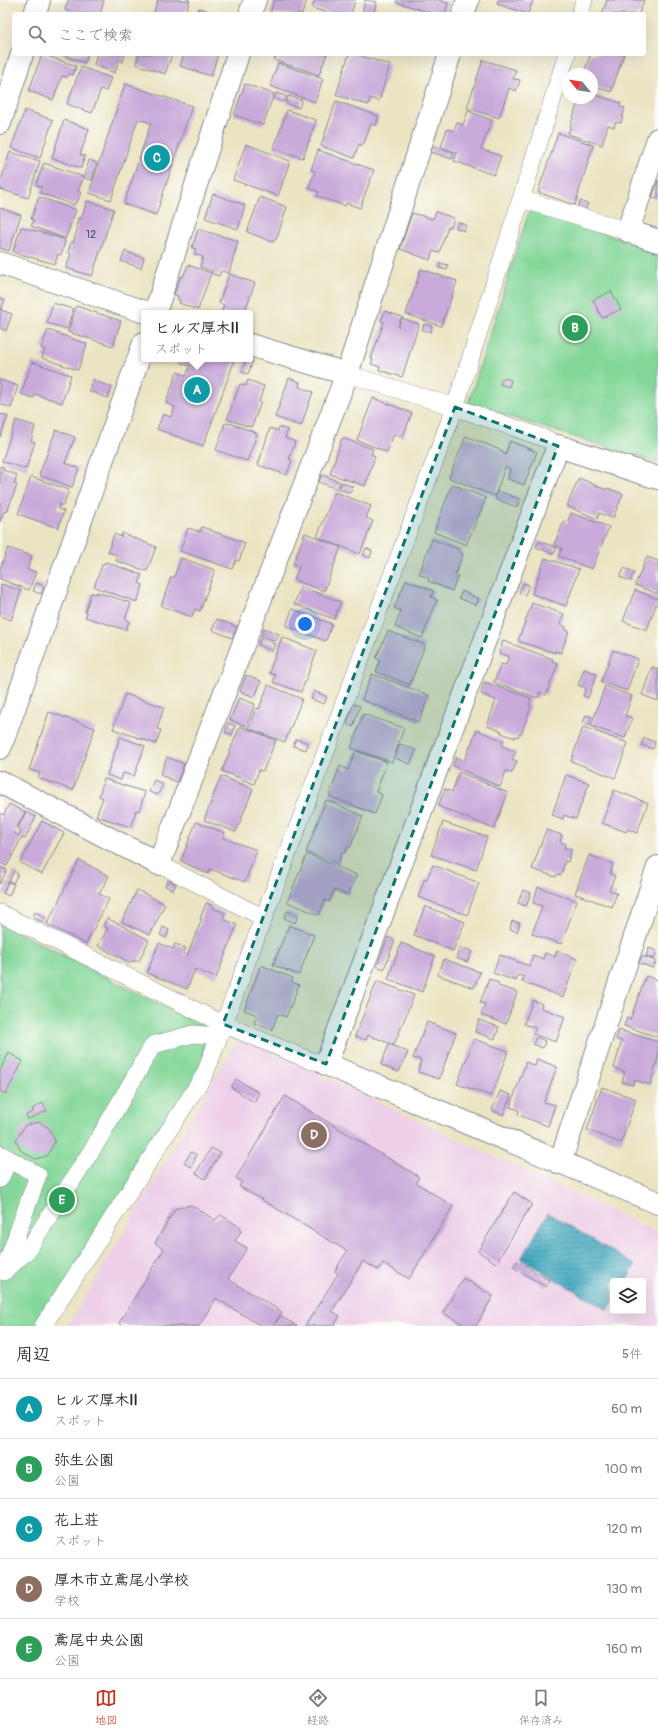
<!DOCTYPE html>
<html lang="ja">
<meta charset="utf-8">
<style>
:root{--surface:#fff;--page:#f2f2f3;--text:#2b2b33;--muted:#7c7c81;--line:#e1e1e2;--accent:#c8321e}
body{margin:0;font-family:Pangolin,"Klee One",sans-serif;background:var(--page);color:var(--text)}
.controls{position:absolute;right:12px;bottom:12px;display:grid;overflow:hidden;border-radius:4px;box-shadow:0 4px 16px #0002}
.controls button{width:36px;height:36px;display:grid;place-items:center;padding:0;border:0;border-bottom:1px solid var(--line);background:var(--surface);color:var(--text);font:20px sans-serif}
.compass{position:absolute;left:562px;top:68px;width:36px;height:36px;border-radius:50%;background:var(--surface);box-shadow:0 4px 16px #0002;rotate:300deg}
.you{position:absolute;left:305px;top:624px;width:14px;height:14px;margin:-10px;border:3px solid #fff;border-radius:50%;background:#1a73e8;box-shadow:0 0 0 6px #1a73e833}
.badge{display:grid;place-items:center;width:26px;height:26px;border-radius:50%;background:var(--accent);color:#fff;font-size:13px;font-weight:700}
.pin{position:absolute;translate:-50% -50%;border:2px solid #fff;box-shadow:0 1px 4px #0006}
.popup{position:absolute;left:141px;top:310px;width:112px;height:52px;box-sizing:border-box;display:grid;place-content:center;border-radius:4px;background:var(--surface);filter:drop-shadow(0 1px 3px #0005);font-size:13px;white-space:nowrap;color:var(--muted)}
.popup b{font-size:15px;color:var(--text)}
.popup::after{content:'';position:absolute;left:50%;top:100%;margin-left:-8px;border:8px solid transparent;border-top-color:var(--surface)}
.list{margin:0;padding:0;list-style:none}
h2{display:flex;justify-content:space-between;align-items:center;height:52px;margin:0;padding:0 16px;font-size:17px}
h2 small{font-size:13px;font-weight:400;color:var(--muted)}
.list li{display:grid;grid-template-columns:26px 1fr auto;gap:12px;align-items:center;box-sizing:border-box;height:60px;padding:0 16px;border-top:1px solid var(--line)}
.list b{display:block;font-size:15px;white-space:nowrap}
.list p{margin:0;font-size:13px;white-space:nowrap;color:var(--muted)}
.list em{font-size:13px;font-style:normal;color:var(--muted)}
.icon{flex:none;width:22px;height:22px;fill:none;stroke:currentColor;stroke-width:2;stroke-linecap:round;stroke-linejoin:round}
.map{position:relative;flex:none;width:658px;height:1326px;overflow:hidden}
.search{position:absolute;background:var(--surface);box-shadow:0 4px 16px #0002;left:12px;right:12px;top:12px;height:44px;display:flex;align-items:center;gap:10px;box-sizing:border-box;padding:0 14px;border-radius:4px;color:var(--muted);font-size:15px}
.sheet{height:352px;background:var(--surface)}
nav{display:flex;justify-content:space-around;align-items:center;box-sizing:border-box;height:56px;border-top:1px solid var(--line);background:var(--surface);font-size:11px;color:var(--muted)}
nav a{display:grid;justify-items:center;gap:2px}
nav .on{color:var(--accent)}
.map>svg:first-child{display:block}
.built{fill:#eed0e8;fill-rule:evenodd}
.park{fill:#84d799;stroke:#50837c}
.water{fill:url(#water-rules);stroke:#2e6c8f}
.building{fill:#c9aada}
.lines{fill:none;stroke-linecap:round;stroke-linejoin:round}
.pedestrian-casing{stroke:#838a90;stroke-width:18}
.minor-casing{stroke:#838a90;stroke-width:24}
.pedestrian{stroke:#fff;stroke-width:17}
.minor{stroke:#fff;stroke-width:22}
.marked{fill:#0f766e;fill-opacity:0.2;stroke:#0f766e;stroke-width:3;stroke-dasharray:8 5;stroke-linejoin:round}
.labels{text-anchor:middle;stroke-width:3;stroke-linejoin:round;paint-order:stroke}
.number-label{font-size:11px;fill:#464e7d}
</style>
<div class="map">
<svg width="658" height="1326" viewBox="0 0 658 1326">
<defs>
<pattern id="water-rules" width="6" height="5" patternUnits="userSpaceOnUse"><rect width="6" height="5" fill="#40a9c0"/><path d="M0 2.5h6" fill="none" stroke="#358a9f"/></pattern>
</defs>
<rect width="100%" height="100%" fill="#fdfcf7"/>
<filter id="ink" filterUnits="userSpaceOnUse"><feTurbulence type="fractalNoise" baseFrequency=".025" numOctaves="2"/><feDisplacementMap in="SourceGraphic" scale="8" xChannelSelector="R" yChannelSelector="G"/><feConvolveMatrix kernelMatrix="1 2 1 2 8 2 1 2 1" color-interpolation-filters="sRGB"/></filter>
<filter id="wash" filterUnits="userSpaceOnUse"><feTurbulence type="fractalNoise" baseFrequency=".012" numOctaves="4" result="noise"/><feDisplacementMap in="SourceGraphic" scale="16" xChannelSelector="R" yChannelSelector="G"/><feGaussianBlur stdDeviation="0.9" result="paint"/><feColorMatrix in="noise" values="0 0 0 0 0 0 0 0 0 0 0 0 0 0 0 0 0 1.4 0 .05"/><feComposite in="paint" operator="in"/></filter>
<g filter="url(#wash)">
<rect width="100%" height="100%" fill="#ebe4c3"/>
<path class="built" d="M239,1037L658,1233V1326H68ZM613,1281H643V1311H613Z"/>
<path class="park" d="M530,208L658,252V463L468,404Z
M0,923L208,1029L199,1075L49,1326H0Z"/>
<path class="water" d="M548,1213L635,1265L626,1281H613V1302L608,1310L521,1259Z"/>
<g id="blocks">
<path class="building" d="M68,0H104L100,14H78L65,10Z
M158,0H190L185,14H153Z
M274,0H307L302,14H270Z
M315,0H355L351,14H331L312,8Z
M365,0L377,2L374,11L383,14H362Z
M397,0H438L448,3L445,14H434L396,2Z
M498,0H533L528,14L497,4Z
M607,0H644L639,14H602Z
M199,8L217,14H197Z
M42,54L76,66L73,75L69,74L67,77L62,76L53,100L29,91Z
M60,54H88L85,63Z
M97,54H125L123,62L119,60L115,73L94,65Z
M139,54H172L165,74L136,64Z
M184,54H218L211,76L180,66Z
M277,54H327L319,75L274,60Z
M349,54H355L390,65L379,101L370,98L368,105L336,95Z
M591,54H624L611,92L592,85V74H578L579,70L584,72Z
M483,60L516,70L513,79L520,80L516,91L509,88L499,118L467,108Z
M278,63L323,79L315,102L270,86Z
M81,67L111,78L106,91L101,89L92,113L67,104Z
M125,84L192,106L156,215L124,204L151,123L138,119L111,200L89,193Z
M245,84L274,94L263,125L234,115Z
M276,93L286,96L284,102L274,99Z
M592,94L621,103L620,107L625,108L621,123L616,122L614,127L608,125L602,145L568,134L579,98H592Z
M288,96L302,100L299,108L286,103Z
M336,101L379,116L376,126L371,124L363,146L359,144L354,158L321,146Z
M25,110L53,120L40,158L11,148Z
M287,110L316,120L303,158L274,148Z
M468,111L492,120L481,149L501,156L494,175L454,161L457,153L441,147L447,129L454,131L457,122L463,125Z
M64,120L89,129L80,155L85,156L81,168L52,158Z
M558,133L593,145L575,205L538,192Z
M246,144L290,161L278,196L233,180Z
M433,146L454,152L452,159L431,152Z
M318,150L374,170L360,208L346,203L345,206L317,196L319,192L309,188L315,171L311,170Z
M10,152L40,161L28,198L0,189V183Z
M89,160L97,163L92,180L84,178Z
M44,163L84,177L78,191L81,192L77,203L75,202L74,205L40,193L42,187L36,185Z
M658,180V199L652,198Z
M213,194L245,205L238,229L205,218Z
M39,197L76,210L65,239L31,226L34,220L31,219Z
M260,197L287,207L276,240L274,239L273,242L247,232Z
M87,201L114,209L92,276L66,268L71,253L68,252L71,242L73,243L78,227L76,226L78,218L81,219Z
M580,201L588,204L585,211L577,208Z
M0,208L21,215L9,251L0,248Z
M436,212L454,218L451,227H448L439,253L433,251L430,260L400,249L412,213L433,219Z
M458,222L466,225L464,231L456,228Z
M21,227L64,239L65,242L61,255L58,254L55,264L13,252Z
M198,229L238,241L229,273L221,271L219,276L212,274V271L200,267L203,257L194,254L196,249L192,248Z
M125,251L144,258L141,268L121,261Z
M440,263L448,265L447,270L439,268Z
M188,265L211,273L198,310L179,303L180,300L177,299L178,296L174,295L181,276L183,277Z
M421,269L457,281L441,326L406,314Z
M229,274L255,283L244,313H221L224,305L219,303Z
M611,291L621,309L602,318L593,300Z
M0,298L5,300L1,310L12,314L6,331L0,328Z
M53,303L73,309L67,329L47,323Z
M76,306L121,321L113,346L68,332Z
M385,311L402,317L398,327L401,318L419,324L402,377L379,370L380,367L371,364L373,360L371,359L384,322L381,321Z
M424,324L432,326L431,332L422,330Z
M48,330L87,344L78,370L42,358L45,349L41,348Z
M182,359H225L234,362L203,446L157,429L163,414L171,417L175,407L166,403L177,372L186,376L190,366L181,363Z
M246,359L253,361L248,374L242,372Z
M32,362L71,375L62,403L35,394L34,398L21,394Z
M289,378L300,382L299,387L313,392L301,426L275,417Z
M503,378L511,380L509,387L500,384Z
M0,380L18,386L11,408L0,404Z
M92,380L112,387L108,398L89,391Z
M248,380L264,386L259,402H261L252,426L250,427L227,419L240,384L246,386Z
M373,398L412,413L403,437L394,434L387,452L357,440Z
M0,414L8,416L0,437Z
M16,420L35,426L31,441L35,442L26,469L2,461Z
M225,423L232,424L255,432V433L257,434L247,461L216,450Z
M279,427L288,430L285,438L295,442L289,459L292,460L287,475L258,465L270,428L278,431Z
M56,430L75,437L65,463L79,468L72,487L39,475Z
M466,436L503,451L502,453L505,455L510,441L537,452L524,485L508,479L510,469L505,467L495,496L449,478Z
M342,438L373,449L371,454L375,456L365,486L330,474Z
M0,466L4,467L3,470L17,475L14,484L17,485L7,512L4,511L0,522Z
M322,475L340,482L337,489L319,482Z
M31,477L69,490L63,506L59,504L58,509L64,511L58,528L18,514Z
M579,478L606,490L607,488L623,494L613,518L599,513L597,519L567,506Z
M342,482L353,487L350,493L339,489Z
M452,484L486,498L466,545L434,532Z
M498,491L520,499L517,507L495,499Z
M335,492L371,506L366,518L373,521L360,554L317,537Z
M571,513L609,527L592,569L559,556L562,548L554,545L564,521L567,523Z
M202,527L245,543L239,561L236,560L232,569L180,551L188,528L200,532Z
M122,533L156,547L147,571L116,561L117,555L108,552L114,534L121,537Z
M305,533L341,547L324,591L294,580L299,566L293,564Z
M432,539L461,550L460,552L463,554L455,575L458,576L452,591L428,581L429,578L419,574Z
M539,541L557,548L554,554L536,547Z
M8,548L32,556L27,570L36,572L29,590L0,579V569Z
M366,548L372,551L370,558L363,555Z
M647,557L658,561V594L635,585Z
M181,558L215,570L200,611L195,609L192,617L161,606L171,577L174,578Z
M545,558L579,569L566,606L532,594Z
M106,562L142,575L139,583L143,585L137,602L94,587L103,563L105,564Z
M624,568L634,572L630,581L620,577Z
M406,580L434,591L431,597L437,600L422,638L395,627L401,611L394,608Z
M36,583L44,586L41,594L33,591Z
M523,583L529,585L525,595L519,593Z
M1,584L21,591L11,620L0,616Z
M301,587L341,602L334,619L294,604Z
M635,590L658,599L647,630L623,621Z
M462,591L479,599L476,605L459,598Z
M97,592L131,603L125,619L129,621L126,630L85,617L87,613L85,612L91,593L97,594Z
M532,603L564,614L560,625L566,627L565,630L569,631L561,653L555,651V653L518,641Z
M292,609L332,624L326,641L286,626Z
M217,619L237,627L232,638L212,630Z
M264,628L279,634L276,641L261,636Z
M388,631L425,645L410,685L376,672L380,660L376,658Z
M282,637L317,651L301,692L273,682L275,675L269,673Z
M260,639L275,644L272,651L258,645Z
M503,641L553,659L552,661L558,663L546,695L540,692L538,698L494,682L501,664L506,665L509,656L499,653Z
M613,650L638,659L627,691L601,682Z
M652,667L658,669V701L642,695Z
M584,669L597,674L588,698L583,696L586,688L578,685Z
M372,674L429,695L419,722L362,700Z
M246,675L261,681L255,697L240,691Z
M484,682L531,698L529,705L531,706L521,735L519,734L518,737L515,736V738L501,733L502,731L487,726L496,700L481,694Z
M268,685L302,699L285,742L248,728L256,708L259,709Z
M605,686L632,696L625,716L632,718L625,738L591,726Z
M314,691L327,697L324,704L311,699Z
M125,694L164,707L157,729L161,730L156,744L113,729Z
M239,698L255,704L246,726L230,720Z
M353,704L360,706L353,727L347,724Z
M49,712L95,728L73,790L38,778L40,773L29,770Z
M363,714L404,728L392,762L351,748Z
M586,715L592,717L589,725L583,723Z
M228,723L235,726L232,735L225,732Z
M240,726L276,740L263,771L259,770L254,784L222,771Z
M583,727L628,743L615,778L571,761Z
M477,730L504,741L502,746L516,752L512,759L517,761L512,773L506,771L500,787L453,766L456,757L464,761Z
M120,737L145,746L134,776L123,773L121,780L107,775Z
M644,738L655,742L653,749L641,745Z
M296,739L308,743L306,750L293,746Z
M400,744L416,750L410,764L395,758Z
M356,751L387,762L376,792L382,795L375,814L329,796L340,766L348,770Z
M167,757L184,764L177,782L160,775Z
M459,772L508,793L494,829L438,806L445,789L452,792Z
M566,775L589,783L576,819L564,815L563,819L552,815Z
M221,776L253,789L236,832L204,820Z
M104,779L145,792L139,811L136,810L131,827L96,816L103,798L99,796Z
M154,780L163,784L158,795L149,792Z
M614,790L648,803L637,833L627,829L626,832L602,823Z
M326,800L363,816L350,848L348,847L345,853L342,852L338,864L306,852Z
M9,804L25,812L14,833L19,836L21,830L18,828L26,812L36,817L25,839L22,837L7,866L0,863V813L4,815Z
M42,821L64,833L42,874L20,863Z
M196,822L225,833L223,838L257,850L245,882L210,869L208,874L181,861Z
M443,822L487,837L476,870L431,855Z
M546,830L562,835L560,842L565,844L564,848L571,850L568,862L565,861L561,875L557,874L556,877L532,869Z
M307,854L357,875L348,895L334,890L329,902L325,900L319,915L287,902Z
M589,855L613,864L610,874L615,876L609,890L617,893L612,907L575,894Z
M79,860L109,876L99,894L109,899L86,944L47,924Z
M433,865L479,883L467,915L418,897L425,878L427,879Z
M0,867L7,870L0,884Z
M14,871L18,874L13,883L9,881Z
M168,880L176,884L173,890L165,886Z
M8,882L14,884L9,896L3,893Z
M538,887L577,901L561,944L532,934L542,906L533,903Z
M137,890L165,904L150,935L122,922Z
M523,890L531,893L526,906L518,903Z
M206,903L213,906L212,908L225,913L223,919L237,925L216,978L195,969L187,989L147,973L159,943L173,949L175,944L186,948L183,954L187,956L202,919H200Z
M425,906L465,922L453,951L414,935Z
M287,911L298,916L295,923L284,918Z
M35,912L45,917L42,922L33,917Z
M107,918L149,940L139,961H132L131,963L98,946L108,928L103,926Z
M512,921L520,923L517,932L510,929Z
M289,925L314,935L299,975L273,965Z
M163,927L169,930L166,938L160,935Z
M388,937L395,940L384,969L377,966Z
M401,943L435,956L422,992L388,979Z
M460,947L472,951L467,962L456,958Z
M649,948L657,951L654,959L646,956Z
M557,951L577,959L563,997L522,982L524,977L518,975L516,981L493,973L500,955L529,966L533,955L543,959L545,953L555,957Z
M642,956L656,961L653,968L639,963Z
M444,959L480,972L474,988L438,975Z
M261,965L293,978L292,982L299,985L286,1017L278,1014L272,1030L254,1023L257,1015L244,1010Z
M646,976L658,980V1037L624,1026L627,1018L630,1020Z
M489,979L499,983L498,986L517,992L506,1024L481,1015L485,1004L480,1003Z
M377,981L414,995L394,1045L368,1035L366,1040L355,1036Z
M533,1000L542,1004L541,1008L565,1017L556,1042L533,1034L536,1028L524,1024Z
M479,1020L499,1027L495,1039L475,1032Z
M427,1022L456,1033L439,1079L418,1072L421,1060L413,1058Z
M619,1030L658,1042V1058L650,1085L634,1080L633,1085L622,1082L625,1072L614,1068L622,1041L616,1039Z
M536,1037L545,1041L543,1048L533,1044Z
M474,1039L508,1051L492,1096L457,1084Z
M389,1044L408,1052L399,1072L381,1065Z
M9,1053L23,1061L6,1094L0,1091V1070Z
M537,1059L557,1067L544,1102L555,1105L548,1126L518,1115L519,1110L510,1107L526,1062L535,1066Z
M236,1079L259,1093L254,1102L231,1087Z
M602,1087L636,1099L621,1143L587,1130Z
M500,1091L511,1095L503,1115L492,1110Z
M285,1096L419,1177L416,1183L453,1206L409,1279L383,1263L378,1270L363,1261L332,1311L340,1316L334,1326H305L338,1274L335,1271L347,1251L239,1186L242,1182L236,1178Z
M43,1103L47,1111L28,1119L26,1115L33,1112L32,1109Z
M39,1122L49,1128L55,1141L47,1156L35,1159L20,1150L16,1140L25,1125Z
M211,1148L220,1153L205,1179L196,1173Z
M191,1152L197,1155L191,1167L184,1163Z
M514,1192L532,1204L496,1263L478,1251Z
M191,1205L215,1220L221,1215L240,1227L241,1231L235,1241L247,1248L228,1279L282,1312L273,1326H261L216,1298L199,1326H124L119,1323L164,1249L155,1243L175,1209Z
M517,1261L550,1281L546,1287L513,1267Z
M463,1278L493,1296L476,1326H466L443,1313Z
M280,1316L297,1326H274Z"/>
</g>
</g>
<g filter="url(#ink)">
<use href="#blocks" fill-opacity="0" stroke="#838a90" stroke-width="1"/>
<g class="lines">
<g class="pedestrian-casing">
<path id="pedestrian" d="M580,14L584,0
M521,199L628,231
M347,374L455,407L549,440L558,446
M159,864L264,918
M0,913L223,1024L309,1060L326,1064
M0,1154L38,1175L4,1271
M0,1179L9,1159
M4,1272L27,1251L97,1142L153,1045L193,1034L219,1036
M43,1326L205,1074L455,407L567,54"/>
</g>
<g class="minor-casing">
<path id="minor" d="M35,14L39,0
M250,14L255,0
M463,14L468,0
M0,123L22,54
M658,139L628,231L658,241
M0,263L148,313
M155,313L238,54
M250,345L347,374
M658,478L558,446L326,1064L658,1203
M0,748L144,343
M0,782L159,864L347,374L450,54
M560,1163L658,867"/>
</g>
<use href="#pedestrian" class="pedestrian"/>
<use href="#minor" class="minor"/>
</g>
</g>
<path class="marked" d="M455,407L558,446L326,1064L223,1024Z"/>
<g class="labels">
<g class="number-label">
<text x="91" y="238">12</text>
</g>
</g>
</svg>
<div class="controls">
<button><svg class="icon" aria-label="layers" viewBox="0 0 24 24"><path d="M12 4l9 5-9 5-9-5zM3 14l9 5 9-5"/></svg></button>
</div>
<svg class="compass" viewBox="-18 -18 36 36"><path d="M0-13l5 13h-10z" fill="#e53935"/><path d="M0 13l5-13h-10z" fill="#7c7c81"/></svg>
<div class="you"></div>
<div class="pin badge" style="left:197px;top:390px;background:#0f9aa8">A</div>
<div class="popup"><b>ヒルズ厚木II</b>スポット</div>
<div class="pin badge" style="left:575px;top:328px;background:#2e9e5b">B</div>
<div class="pin badge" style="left:157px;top:158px;background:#0f9aa8">C</div>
<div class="pin badge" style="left:314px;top:1135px;background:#8d6e63">D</div>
<div class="pin badge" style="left:62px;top:1200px;background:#2e9e5b">E</div>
<div class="search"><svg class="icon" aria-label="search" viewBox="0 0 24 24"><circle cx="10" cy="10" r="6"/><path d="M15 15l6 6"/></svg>ここで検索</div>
</div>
<section class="sheet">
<h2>周辺<small>5件</small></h2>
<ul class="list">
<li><span class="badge" style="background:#0f9aa8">A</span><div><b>ヒルズ厚木II</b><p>スポット</p></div><em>60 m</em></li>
<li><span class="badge" style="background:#2e9e5b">B</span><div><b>弥生公園</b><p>公園</p></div><em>100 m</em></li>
<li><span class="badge" style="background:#0f9aa8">C</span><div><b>花上荘</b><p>スポット</p></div><em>120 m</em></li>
<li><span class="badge" style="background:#8d6e63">D</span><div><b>厚木市立鳶尾小学校</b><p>学校</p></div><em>130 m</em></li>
<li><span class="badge" style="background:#2e9e5b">E</span><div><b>鳶尾中央公園</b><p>公園</p></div><em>160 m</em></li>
</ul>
</section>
<nav>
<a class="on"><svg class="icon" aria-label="map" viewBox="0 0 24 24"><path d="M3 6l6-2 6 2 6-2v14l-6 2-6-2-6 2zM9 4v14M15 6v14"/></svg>地図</a>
<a><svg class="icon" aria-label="directions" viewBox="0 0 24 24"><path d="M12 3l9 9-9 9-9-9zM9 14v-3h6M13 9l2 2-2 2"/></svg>経路</a>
<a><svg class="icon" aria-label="saved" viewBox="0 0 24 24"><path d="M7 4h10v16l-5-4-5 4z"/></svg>保存済み</a>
</nav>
